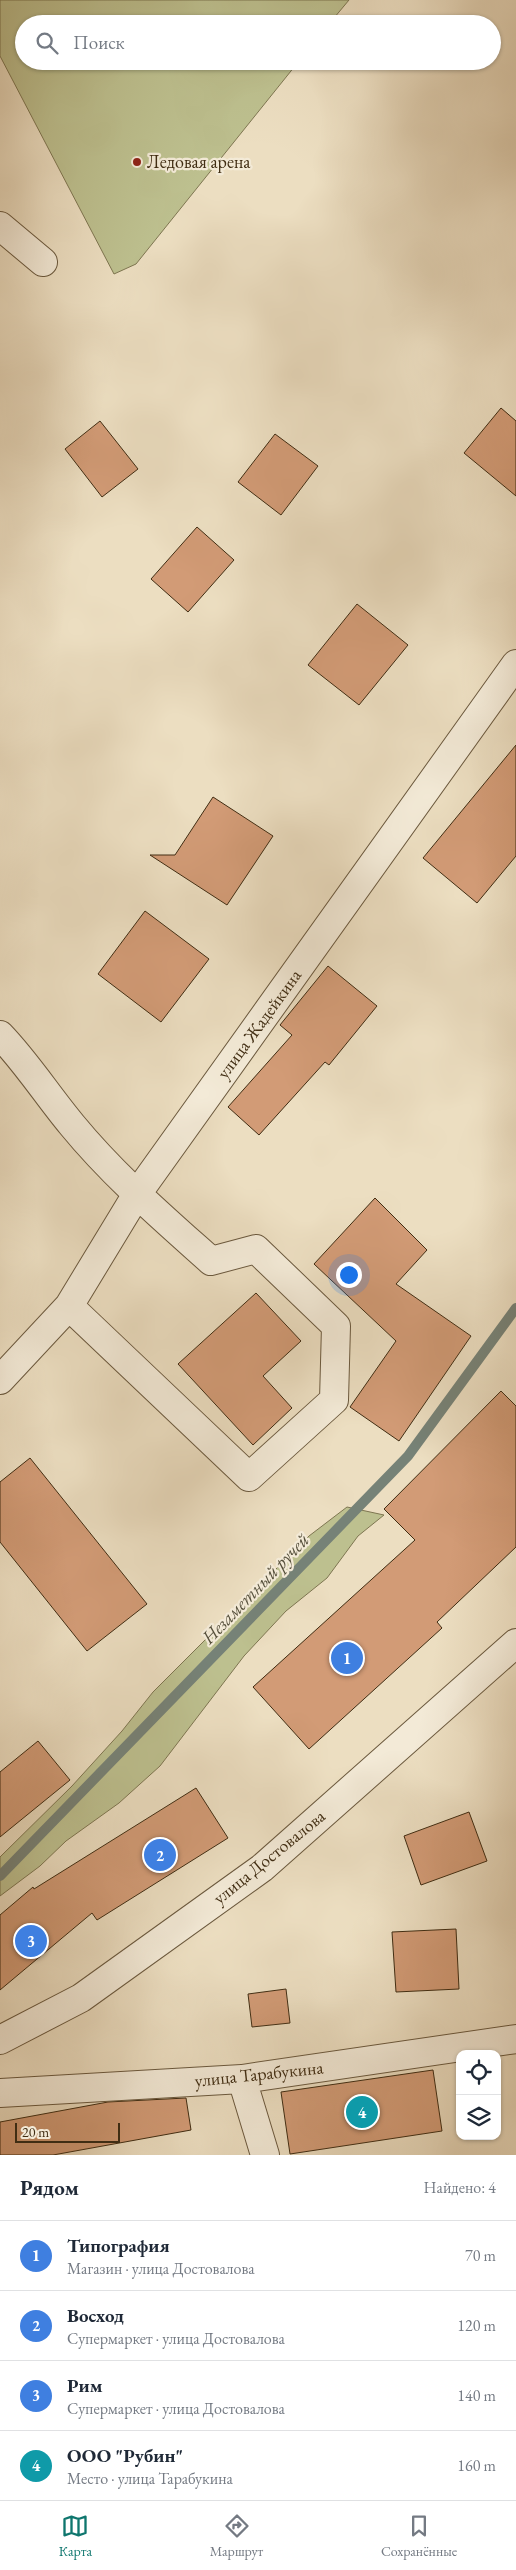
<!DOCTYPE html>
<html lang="ru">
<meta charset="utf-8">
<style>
:root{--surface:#fff;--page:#f2f2f3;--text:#1f2937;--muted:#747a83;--line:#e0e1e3;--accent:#0f766e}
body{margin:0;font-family:"EB Garamond",serif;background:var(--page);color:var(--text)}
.controls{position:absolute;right:15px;bottom:15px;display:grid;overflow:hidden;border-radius:10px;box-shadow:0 1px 4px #0004}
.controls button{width:45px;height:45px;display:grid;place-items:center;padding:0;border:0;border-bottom:1px solid var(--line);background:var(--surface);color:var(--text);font:25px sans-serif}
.scale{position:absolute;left:15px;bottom:12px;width:105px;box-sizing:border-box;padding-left:5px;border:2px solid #402d13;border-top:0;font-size:14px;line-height:18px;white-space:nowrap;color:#402d13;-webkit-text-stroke:4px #f3ead7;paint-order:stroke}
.you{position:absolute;left:348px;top:1274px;width:18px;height:18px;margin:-12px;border:4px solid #fff;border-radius:50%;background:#1a73e8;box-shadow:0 0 0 8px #1a73e833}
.badge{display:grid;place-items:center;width:32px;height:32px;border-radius:50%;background:var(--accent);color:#fff;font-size:16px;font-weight:700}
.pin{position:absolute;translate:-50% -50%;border:2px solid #fff;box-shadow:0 1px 5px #0006}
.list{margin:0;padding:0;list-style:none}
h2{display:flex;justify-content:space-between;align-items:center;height:65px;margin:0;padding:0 20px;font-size:21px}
h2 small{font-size:16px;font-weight:400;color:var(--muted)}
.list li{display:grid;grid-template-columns:32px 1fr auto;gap:15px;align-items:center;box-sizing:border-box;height:70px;padding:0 20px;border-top:1px solid var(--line)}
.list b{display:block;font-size:19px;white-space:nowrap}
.list p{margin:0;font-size:16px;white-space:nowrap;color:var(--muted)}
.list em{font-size:16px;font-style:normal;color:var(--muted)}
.icon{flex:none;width:28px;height:28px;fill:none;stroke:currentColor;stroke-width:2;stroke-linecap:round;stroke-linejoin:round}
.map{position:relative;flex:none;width:516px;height:2155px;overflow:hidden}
.search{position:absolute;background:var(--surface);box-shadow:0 1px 4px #0004;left:15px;right:15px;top:15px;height:55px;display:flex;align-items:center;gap:12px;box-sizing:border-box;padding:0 18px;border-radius:28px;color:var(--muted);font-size:19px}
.sheet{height:345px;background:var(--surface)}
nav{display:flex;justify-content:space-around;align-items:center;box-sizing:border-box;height:70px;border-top:1px solid var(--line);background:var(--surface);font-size:14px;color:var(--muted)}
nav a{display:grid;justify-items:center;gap:2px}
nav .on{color:var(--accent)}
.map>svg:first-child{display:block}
.green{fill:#bdc08f;stroke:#7e7651}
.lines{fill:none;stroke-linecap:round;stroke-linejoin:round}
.stream{stroke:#768277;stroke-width:10}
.building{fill:#d29b76;stroke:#402d13}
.minor-casing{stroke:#6b593e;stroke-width:30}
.minor{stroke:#f3ead7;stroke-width:28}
.poi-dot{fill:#8f2418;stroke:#f3ead7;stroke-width:2}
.labels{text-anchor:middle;stroke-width:4.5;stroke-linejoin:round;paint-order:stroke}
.poi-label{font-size:18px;fill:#402d13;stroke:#f3ead7;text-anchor:start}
.street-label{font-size:18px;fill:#402d13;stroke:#f3ead7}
.water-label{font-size:19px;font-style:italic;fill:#56503c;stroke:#f3ead7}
</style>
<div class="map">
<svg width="516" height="2155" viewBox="0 0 516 2155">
<rect width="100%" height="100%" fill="#ecdec1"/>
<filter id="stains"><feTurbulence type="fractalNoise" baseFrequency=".004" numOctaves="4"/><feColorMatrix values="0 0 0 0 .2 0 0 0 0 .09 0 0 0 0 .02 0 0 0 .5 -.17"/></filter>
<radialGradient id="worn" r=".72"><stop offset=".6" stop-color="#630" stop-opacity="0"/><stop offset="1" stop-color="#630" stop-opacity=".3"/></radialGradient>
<path class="green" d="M0,0H349L329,24H24V61H299L136,264L114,274L0,56Z
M347,1507L384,1515L358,1536L327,1578L286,1611L244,1656L160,1766L119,1803L66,1841L40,1866L0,1896V1857L72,1786L122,1731L153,1692L309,1536Z"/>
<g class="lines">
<path class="stream" d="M0,1876L408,1456L516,1308"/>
</g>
<path class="building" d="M501,408L516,421V496L464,453Z
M100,421L138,469L102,497L65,449Z
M275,434L318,466L281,515L238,482Z
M197,527L234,560L188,612L151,579Z
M357,604L408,645L359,705L308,665Z
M516,745V856L477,903L423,858Z
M213,797L273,836L227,905L150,855H175Z
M145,911L209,959L161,1022L98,974Z
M328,966L377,1006L329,1065L325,1062L259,1135L228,1107L292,1035L280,1025Z
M375,1198L427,1250L396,1284L471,1336L399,1441L350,1407L396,1341L314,1264Z
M256,1293L301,1341L263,1376L292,1408L253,1445L178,1364Z
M501,1391L516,1406V1547L437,1622L442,1628L309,1749L253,1687L415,1540L384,1509Z
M30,1458L147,1604L87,1651L0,1542V1482Z
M38,1741L70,1780L0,1837V1772Z
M196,1788L228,1838L97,1920L92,1913L0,1990V1915L33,1887L34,1889Z
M469,1812L487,1861L421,1885L404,1836Z
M456,1929L459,1989L396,1992L392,1932Z
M286,1989L290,2023L252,2027L248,1994Z
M433,2070L442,2131L290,2154L281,2092Z
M186,2098L191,2130L53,2155H0V2122L108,2102Z"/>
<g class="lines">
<g class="minor-casing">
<path id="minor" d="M0,226L43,262
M0,1035C27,1063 47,1095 72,1125C113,1175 163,1218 211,1261L256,1249L336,1326L334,1400L249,1477L69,1306
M0,1380L69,1306L137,1194L516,664
M0,2040L81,1998L262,1868L516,1643
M242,2079L265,2155
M0,2093L242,2079L516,2039"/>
</g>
<use href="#minor" class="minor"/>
</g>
<circle class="poi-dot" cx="137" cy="162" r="5"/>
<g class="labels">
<g class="poi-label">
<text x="147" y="168">Ледовая арена</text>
</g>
<g class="street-label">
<text transform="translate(259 1024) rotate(-54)" y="6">улица Жадейкина</text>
<text transform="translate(269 1857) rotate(-39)" y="6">улица Достовалова</text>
<text transform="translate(259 2074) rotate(-6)" y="6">улица Тарабукина</text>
</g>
<g class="water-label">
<text transform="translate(255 1588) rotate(-46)" y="7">Незаметный ручей</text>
</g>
</g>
<rect width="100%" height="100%" filter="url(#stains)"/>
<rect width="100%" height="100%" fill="url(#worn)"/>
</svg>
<div class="controls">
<button><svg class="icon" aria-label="locate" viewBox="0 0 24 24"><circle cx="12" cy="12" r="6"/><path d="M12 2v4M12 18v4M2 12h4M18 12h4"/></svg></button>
<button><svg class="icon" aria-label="layers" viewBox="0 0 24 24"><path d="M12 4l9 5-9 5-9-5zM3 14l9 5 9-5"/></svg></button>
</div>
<div class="scale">20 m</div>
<div class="you"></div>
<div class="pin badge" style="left:347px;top:1658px;background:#3f7fe0">1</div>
<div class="pin badge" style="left:160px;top:1855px;background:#3f7fe0">2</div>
<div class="pin badge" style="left:31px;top:1941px;background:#3f7fe0">3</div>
<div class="pin badge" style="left:362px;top:2112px;background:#0f9aa8">4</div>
<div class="search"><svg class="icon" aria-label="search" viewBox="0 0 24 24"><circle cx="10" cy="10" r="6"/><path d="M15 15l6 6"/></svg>Поиск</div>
</div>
<section class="sheet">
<h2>Рядом<small>Найдено: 4</small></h2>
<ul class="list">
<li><span class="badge" style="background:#3f7fe0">1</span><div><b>Типография</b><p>Магазин · улица Достовалова</p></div><em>70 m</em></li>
<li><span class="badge" style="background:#3f7fe0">2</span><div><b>Восход</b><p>Супермаркет · улица Достовалова</p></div><em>120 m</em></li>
<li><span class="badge" style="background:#3f7fe0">3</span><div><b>Рим</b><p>Супермаркет · улица Достовалова</p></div><em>140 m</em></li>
<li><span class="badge" style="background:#0f9aa8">4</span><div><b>ООО &quot;Рубин&quot;</b><p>Место · улица Тарабукина</p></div><em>160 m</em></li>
</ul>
</section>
<nav>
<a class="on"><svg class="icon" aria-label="map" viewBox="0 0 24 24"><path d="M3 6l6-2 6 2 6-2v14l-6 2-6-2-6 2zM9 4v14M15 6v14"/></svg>Карта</a>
<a><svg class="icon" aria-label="directions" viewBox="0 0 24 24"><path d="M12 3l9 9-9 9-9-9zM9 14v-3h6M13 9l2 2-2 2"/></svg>Маршрут</a>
<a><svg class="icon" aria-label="saved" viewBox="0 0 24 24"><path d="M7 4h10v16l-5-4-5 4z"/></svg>Сохранённые</a>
</nav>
